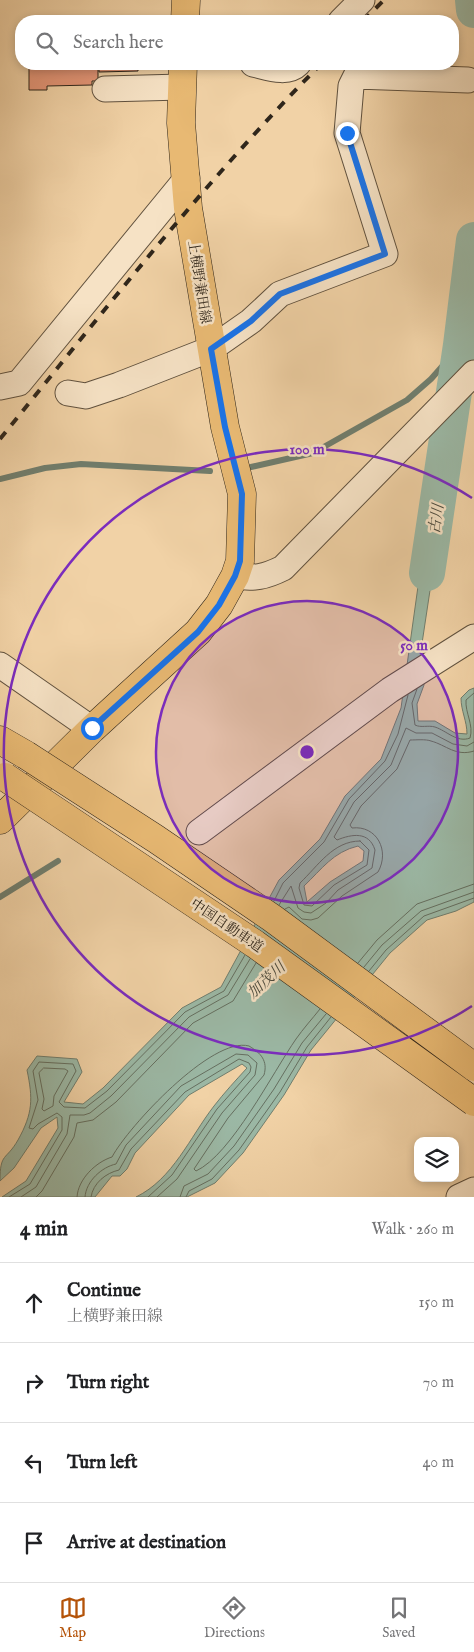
<!DOCTYPE html>
<meta charset="utf-8">
<style>
:root{--surface:#fff;--page:#f2f2f2;--text:#202124;--muted:#757577;--line:#e0e0e0;--accent:#b45309}
body{margin:0;font-family:"IM FELL English","Noto Serif JP",serif;background:var(--page);color:var(--text)}
.controls{position:absolute;right:15px;bottom:15px;display:grid;overflow:hidden;border-radius:10px;box-shadow:0 2px 8px #0003}
.controls button{width:45px;height:45px;display:grid;place-items:center;padding:0;border:0;border-bottom:1px solid var(--line);background:var(--surface);color:var(--text);font:25px sans-serif}
.stop{position:absolute;width:15px;height:15px;margin:-11px;border:4px solid #1a73e8;border-radius:50%;background:#fff}
.stop.end{background:#1a73e8;border-color:#fff;box-shadow:0 1px 5px #0008}
.list{margin:0;padding:0;list-style:none}
h2{display:flex;justify-content:space-between;align-items:center;height:65px;margin:0;padding:0 20px;font-size:21px}
h2 small{font-size:16px;font-weight:400;color:var(--muted)}
.list li{display:grid;grid-template-columns:32px 1fr auto;gap:15px;align-items:center;box-sizing:border-box;height:80px;padding:0 20px;border-top:1px solid var(--line)}
.list b{display:block;font-size:19px;white-space:nowrap}
.list p{margin:0;font-size:16px;white-space:nowrap;color:var(--muted)}
.list em{font-size:16px;font-style:normal;color:var(--muted)}
.icon{flex:none;width:28px;height:28px;fill:none;stroke:currentColor;stroke-width:2;stroke-linecap:round;stroke-linejoin:round}
.map{position:relative;flex:none;width:474px;height:1197px;overflow:hidden}
.search{position:absolute;background:var(--surface);box-shadow:0 2px 8px #0003;left:15px;right:15px;top:15px;height:55px;display:flex;align-items:center;gap:12px;box-sizing:border-box;padding:0 18px;border-radius:20px;color:var(--muted);font-size:19px}
.sheet{height:385px;background:var(--surface)}
nav{display:flex;justify-content:space-around;align-items:center;box-sizing:border-box;height:70px;border-top:1px solid var(--line);background:var(--surface);font-size:14px;color:var(--muted)}
nav a{display:grid;justify-items:center;gap:2px}
nav .on{color:var(--accent)}
.map>svg:first-child{display:block}
.water{fill:#9bb8a5;stroke:#707e6e;fill-rule:evenodd}
.lines{fill:none;stroke-linecap:round;stroke-linejoin:round}
.shore{stroke:#656f60;stroke-width:1}
.stream{stroke:#707e6e;stroke-width:6}
.river{stroke:#9bb8a5;stroke-width:36}
.building{fill:#e39577;stroke:#2f261b}
.minor-casing{stroke:#60513e;stroke-width:27}
.major-casing{stroke:#2f261b;stroke-width:29}
.highway-casing{stroke:#2f261b;stroke-width:29}
.minor{stroke:#f6e2c5;stroke-width:25}
.major{stroke:#e8b973;stroke-width:28}
.highway{stroke:#e8b973;stroke-width:28}
.rail{stroke:#2f261b;stroke-width:4;stroke-dasharray:9 9;stroke-linecap:butt}
.highway-bridge-casing{stroke:#2f261b;stroke-width:29;stroke-linecap:butt}
.highway-bridge{stroke:#e8b973;stroke-width:28}
.route{stroke:#1a73e8;stroke-width:6}
.ring{fill:none;stroke:#7b2cbf;stroke-width:2.5}
.labels{text-anchor:middle;stroke-width:5;stroke-linejoin:round;paint-order:stroke}
.street-label{font-size:14px;fill:#2f261b;stroke:#f6e2c5}
.water-label{font-size:15px;font-style:italic;fill:#4a4a3e;stroke:#f6e2c5}
.centre{fill:#7b2cbf;stroke:#f6e2c5;stroke-width:2.5}
.ring-label{font-size:15px;text-anchor:middle;font-weight:bold;fill:#7b2cbf;stroke:#f6e2c5;stroke-width:5;stroke-linejoin:round;paint-order:stroke}
</style>
<div class="map">
<svg width="474" height="1197" viewBox="0 0 474 1197">
<rect width="100%" height="100%" fill="#f1d2a6"/>
<filter id="stains"><feTurbulence type="fractalNoise" baseFrequency=".004" numOctaves="4"/><feColorMatrix values="0 0 0 0 .2 0 0 0 0 .09 0 0 0 0 .02 0 0 0 .5 -.17"/></filter>
<radialGradient id="worn" r=".72"><stop offset=".6" stop-color="#630" stop-opacity="0"/><stop offset="1" stop-color="#630" stop-opacity=".3"/></radialGradient>
<path class="water" d="M427,522L440,524L421,650L424,685L417,704L418,721H435L455,733L467,734C467,721 461,711 461,698L469,690L474,688V902L456,911L427,920L390,953L311,1050L284,1095L243,1153L215,1183L187,1197H136C173,1179 190,1137 214,1106C224,1093 236,1080 247,1068L242,1064L189,1095L135,1153L127,1169L120,1176H112L95,1197H2L26,1181L58,1128L57,1117L41,1128L14,1168L0,1181C0,1152 6,1161 18,1140C33,1113 33,1099 27,1070L37,1056L77,1059L82,1072L64,1102L83,1104L103,1088L182,1008L221,987L279,880L320,839L345,796L381,759L401,708ZM358,846L364,851L363,861L330,882L307,902L304,886C322,869 333,852 358,846Z"/>
<g class="lines">
<path class="shore" d="M417,689L412,703L415,725C421,728 428,725 435,727C447,731 457,743 470,738C474,725 465,713 466,700L474,693
M360,841L369,850L367,865L334,885L312,906L304,905L299,888L300,883C318,866 333,841 360,841Z
M274,901L283,883L324,842L349,799L385,761L398,734L408,695
M279,905L291,886L298,908L304,912L311,913L326,903L338,890L372,868L375,850C369,831 352,834 337,840L334,837L354,802L391,765L406,728L416,733H432L453,744L467,746L474,742
M285,909L289,907L302,919L311,920L318,918L342,896L378,872C390,851 377,825 352,828L350,825L361,806L397,769L410,740C416,740 426,739 431,741C446,745 456,757 474,751
M358,963L377,940L417,904L474,884
M364,967L382,945L421,911L474,892
M369,971L386,950L424,916L474,898
M44,1068L65,1069L68,1071L54,1096L53,1106L44,1111L42,1109L44,1099L39,1073Z
M9,1197L30,1184L62,1130V1117L57,1113L38,1124L33,1129L29,1128L38,1100L33,1071L39,1062L73,1064L76,1071L59,1102L64,1107L85,1108L107,1091L185,1012L224,991L245,955
M21,1197L36,1187L67,1134L70,1115H84L90,1113L111,1096L189,1017L228,995L250,959
M36,1197L42,1191L74,1137L77,1123L93,1120L116,1102L193,1023L233,1001L256,963
M77,1197C78,1179 96,1162 112,1157C128,1127 212,1036 249,1046C261,1053 268,1061 264,1075L228,1118L194,1169L196,1171C231,1155 273,1072 296,1039C303,1029 312,1019 320,1009
M85,1197C86,1181 102,1167 116,1164L126,1145L181,1086L236,1054L248,1055L257,1063L255,1075L222,1113L177,1179L157,1197
M91,1197C93,1183 106,1173 119,1170L131,1149L185,1092L239,1059L249,1063L251,1067L250,1072L217,1109L172,1175L148,1197
M180,1197L184,1186L208,1174L234,1146L274,1089L302,1043L326,1014
M186,1197L189,1191L212,1179L239,1150L280,1092L307,1047L331,1017"/>
<path class="stream" d="M251,467L313,453L407,400L431,379L461,345
M0,479L45,468L81,464L210,471
M0,897L58,861"/>
<path class="river" d="M473,0L474,10
M427,573L461,345L474,240"/>
</g>
<path class="building" d="M29,64H98V81H92V85L47,86V90H29Z
M99,64H138V71L99,72Z"/>
<g class="lines">
<g class="minor-casing">
<path id="minor" d="M341,21L362,0
M253,64C267,67 287,75 298,64
M105,89L182,87
M0,387L19,383L187,178
M68,393L86,396L119,385L211,349L251,321L280,294L385,254L347,133L351,86L356,76L468,80
M235,576C254,579 265,577 283,568L474,373
M0,665L92,729
M199,832L390,690L474,637
M459,1197L474,1190"/>
</g>
<g class="major-casing">
<path id="major" d="M185,21L186,0
M0,820L92,729L198,632L219,605L235,576L240,561L242,494L225,427L188,208L181,123L183,64"/>
</g>
<g class="highway-casing">
<path id="highway" d="M0,740L26,755"/>
</g>
<use href="#minor" class="minor"/>
<use href="#major" class="major"/>
<use href="#highway" class="highway"/>
<path class="rail" d="M363,21L384,0
M0,439C104,311 205,181 321,64"/>
<g class="highway-bridge-casing">
<path id="highway-bridge" d="M26,755L156,839L272,918L474,1067
M5,777L255,944L474,1102"/>
</g>
<use href="#highway-bridge" class="highway-bridge"/>
</g>
<g class="lines">
<path class="route" d="M92,728L198,632L219,605L235,576L240,561L242,494L225,427L211,349L251,321L280,294L385,254L347,133"/>
</g>
<circle cx="307" cy="752" r="151" fill="#7b2cbf" fill-opacity=".12"/>
<g class="ring">
<circle cx="307" cy="752" r="151"/>
<path d="M472 1006A303 303 0 1 1 472 498"/>
</g>
<g class="labels">
<g class="street-label">
<text transform="translate(200 282) rotate(81)" y="5">上横野兼田線</text>
<text transform="translate(227 925) rotate(34)" y="5">中国自動車道</text>
</g>
<g class="water-label">
<text transform="translate(436 519) rotate(-82)" y="5">古川</text>
<text transform="translate(266 980) rotate(-43)" y="5">加茂川</text>
</g>
</g>
<circle cx="307" cy="752" r="8" class="centre"/>
<g class="ring-label">
<text x="307" y="454">100 m</text>
<text x="414" y="650">50 m</text>
</g>
<rect width="100%" height="100%" filter="url(#stains)"/>
<rect width="100%" height="100%" fill="url(#worn)"/>
</svg>
<div class="controls">
<button><svg class="icon" aria-label="layers" viewBox="0 0 24 24"><path d="M12 4l9 5-9 5-9-5zM3 14l9 5 9-5"/></svg></button>
</div>
<div class="stop" style="left:92px;top:728px"></div>
<div class="stop end" style="left:347px;top:133px"></div>
<div class="search"><svg class="icon" aria-label="search" viewBox="0 0 24 24"><circle cx="10" cy="10" r="6"/><path d="M15 15l6 6"/></svg>Search here</div>
</div>
<section class="sheet">
<h2>4 min<small>Walk · 260 m</small></h2>
<ul class="list">
<li><svg class="icon" aria-label="ahead" viewBox="0 0 24 24"><path d="M12 20V5M6 11l6-6 6 6"/></svg><div><b>Continue</b><p>上横野兼田線</p></div><em>150 m</em></li>
<li><svg class="icon" aria-label="right" viewBox="0 0 24 24"><path d="M7 20v-9h11M14 6l5 5-5 5"/></svg><div><b>Turn right</b></div><em>70 m</em></li>
<li><svg class="icon" aria-label="left" viewBox="0 0 24 24"><path d="M17 20v-9H6M10 6l-5 5 5 5"/></svg><div><b>Turn left</b></div><em>40 m</em></li>
<li><svg class="icon" aria-label="arrive" viewBox="0 0 24 24"><path d="M6 21V4h12l-3 4 3 4H6"/></svg><div><b>Arrive at destination</b></div></li>
</ul>
</section>
<nav>
<a class="on"><svg class="icon" aria-label="map" viewBox="0 0 24 24"><path d="M3 6l6-2 6 2 6-2v14l-6 2-6-2-6 2zM9 4v14M15 6v14"/></svg>Map</a>
<a><svg class="icon" aria-label="directions" viewBox="0 0 24 24"><path d="M12 3l9 9-9 9-9-9zM9 14v-3h6M13 9l2 2-2 2"/></svg>Directions</a>
<a><svg class="icon" aria-label="saved" viewBox="0 0 24 24"><path d="M7 4h10v16l-5-4-5 4z"/></svg>Saved</a>
</nav>
